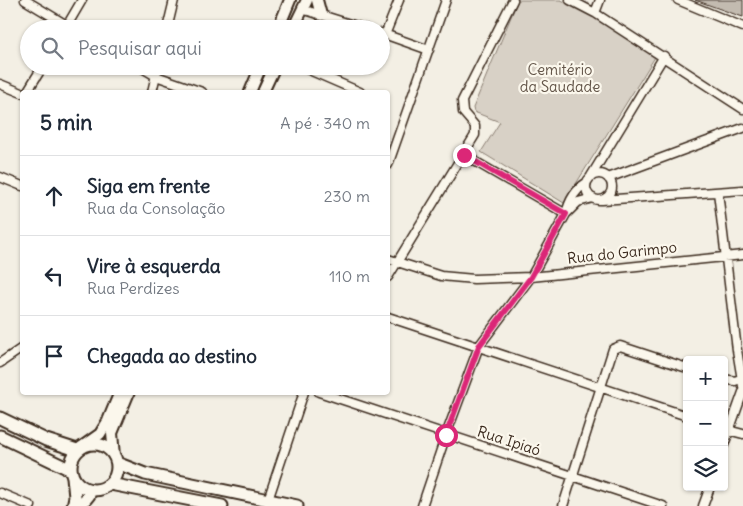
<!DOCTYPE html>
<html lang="pt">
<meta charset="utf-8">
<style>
:root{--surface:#fff;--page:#f2f2f3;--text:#1f2937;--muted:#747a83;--line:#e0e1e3}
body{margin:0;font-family:Delius,sans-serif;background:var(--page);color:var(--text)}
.controls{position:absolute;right:15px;bottom:15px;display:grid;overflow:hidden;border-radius:5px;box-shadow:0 1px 4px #0004}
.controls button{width:45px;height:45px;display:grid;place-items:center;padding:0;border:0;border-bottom:1px solid var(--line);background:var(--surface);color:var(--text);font:25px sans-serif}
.stop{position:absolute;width:15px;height:15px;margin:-11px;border:4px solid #db2777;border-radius:50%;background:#fff}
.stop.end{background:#db2777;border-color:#fff;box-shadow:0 1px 5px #0008}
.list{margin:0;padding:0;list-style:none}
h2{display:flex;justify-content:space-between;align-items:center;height:65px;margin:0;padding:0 20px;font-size:21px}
h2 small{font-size:16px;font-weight:400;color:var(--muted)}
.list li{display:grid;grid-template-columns:32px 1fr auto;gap:15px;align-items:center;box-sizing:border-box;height:80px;padding:0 20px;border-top:1px solid var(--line)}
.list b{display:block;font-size:19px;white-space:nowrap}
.list p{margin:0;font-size:16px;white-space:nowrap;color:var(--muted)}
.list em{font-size:16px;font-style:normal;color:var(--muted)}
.icon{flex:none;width:28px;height:28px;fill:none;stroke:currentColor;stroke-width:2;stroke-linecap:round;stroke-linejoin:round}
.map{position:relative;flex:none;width:743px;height:506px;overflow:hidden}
.search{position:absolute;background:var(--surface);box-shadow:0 1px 4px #0004;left:20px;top:20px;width:370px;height:55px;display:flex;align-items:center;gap:12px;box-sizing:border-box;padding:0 18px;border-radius:28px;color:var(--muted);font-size:19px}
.panel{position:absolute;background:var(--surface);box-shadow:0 1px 4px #0004;left:20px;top:90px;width:370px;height:305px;border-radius:5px}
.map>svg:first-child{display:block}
.green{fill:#d8d1c6;stroke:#8a7e72}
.building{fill:#c3bbb0;stroke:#3b2a1e}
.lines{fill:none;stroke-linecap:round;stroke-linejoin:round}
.minor-casing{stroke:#3b2a1e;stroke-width:11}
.secondary-casing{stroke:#3b2a1e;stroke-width:14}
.primary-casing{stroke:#3b2a1e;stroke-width:15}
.minor{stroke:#fbf7ec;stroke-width:8}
.secondary{stroke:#fbf7ec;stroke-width:10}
.primary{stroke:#fbf7ec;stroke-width:11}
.route{stroke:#db2777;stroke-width:6}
.labels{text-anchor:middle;stroke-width:4.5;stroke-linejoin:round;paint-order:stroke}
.park-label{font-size:15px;fill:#625448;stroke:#fbf7ec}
.street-label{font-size:15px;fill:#3b2a1e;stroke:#fbf7ec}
</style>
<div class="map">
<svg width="743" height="506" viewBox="0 0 743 506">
<rect width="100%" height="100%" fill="#f3efe4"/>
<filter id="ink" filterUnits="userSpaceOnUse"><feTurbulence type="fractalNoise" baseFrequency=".02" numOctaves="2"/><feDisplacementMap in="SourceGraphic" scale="10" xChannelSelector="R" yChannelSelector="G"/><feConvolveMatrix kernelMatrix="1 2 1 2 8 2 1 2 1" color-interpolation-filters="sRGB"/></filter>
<g filter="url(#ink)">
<path class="green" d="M518,0H561L592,15L655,57L564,203L481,152L500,122L474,112L473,108Z"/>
<path class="building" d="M695,0H743V17L737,15Z"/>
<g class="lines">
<g class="minor-casing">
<path id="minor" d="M25,0L73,29
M570,0L595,13L743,109
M678,0L743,27
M302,9L366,29
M595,13L600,0
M65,29L82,0
M167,29L174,0
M381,33L429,50
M385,35L399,0
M139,66L156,76L202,92
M300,66L360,92
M0,84L22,93
M27,92L43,66
M152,92L158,66
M464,155L566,214
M388,165L446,0
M586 187a13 13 0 1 1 26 0a13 13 0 1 1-26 0Z
M591,176L664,56
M0,177L22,186
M608,178L743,128
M718,192L737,350L743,386
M602,200L743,190
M566,214L578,202L593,198
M388,259L441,276L474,279L531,277L743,255
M388,277L475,135V126L463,112L462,101L513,0
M388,317L687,416
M0,363L22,348
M724,379L735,381L743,378
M319,392L663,506
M724,429L743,434
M724,445L743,392
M0,493L31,506
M268,500L304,392
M422,506L446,435L479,346L531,277L566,214C569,201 575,190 586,183
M563,506L613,349L620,346L687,368
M703,506L710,487"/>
</g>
<g class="secondary-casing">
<path id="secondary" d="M317,0L321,15
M278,29L290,0
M293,29L307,0
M250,92L261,66
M263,92L275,66
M83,446L100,434L108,421L120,392
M114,456L112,433L129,392"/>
</g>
<g class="primary-casing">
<path id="primary" d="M0,418L46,440L77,450
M0,436L71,470
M71 467a23 23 0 1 1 46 0a23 23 0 1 1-46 0Z
M117,463L145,474L297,506
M73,477L75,497L73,506
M110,484L222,506
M80,506L89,495L90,490"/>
</g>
<use href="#minor" class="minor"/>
<use href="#secondary" class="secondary"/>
<use href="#primary" class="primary"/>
</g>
</g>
<g class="lines" filter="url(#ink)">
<path class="route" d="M446,435L479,346L531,277L566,214L464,155"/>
</g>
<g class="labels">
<g class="park-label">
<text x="560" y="75">Cemitério<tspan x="560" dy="17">da Saudade</tspan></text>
</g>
<g class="street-label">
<text transform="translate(622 253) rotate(-6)" y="5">Rua do Garimpo</text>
<text transform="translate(509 441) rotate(18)" y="5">Rua Ipiaó</text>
</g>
</g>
</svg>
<div class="controls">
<button>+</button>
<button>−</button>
<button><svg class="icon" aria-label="layers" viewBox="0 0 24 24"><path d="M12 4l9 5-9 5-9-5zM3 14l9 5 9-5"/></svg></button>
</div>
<div class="stop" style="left:446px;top:435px"></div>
<div class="stop end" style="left:464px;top:155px"></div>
<div class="search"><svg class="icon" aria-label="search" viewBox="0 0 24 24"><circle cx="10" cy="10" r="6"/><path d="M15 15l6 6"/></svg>Pesquisar aqui</div>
<section class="panel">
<h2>5 min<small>A pé · 340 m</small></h2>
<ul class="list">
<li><svg class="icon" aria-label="ahead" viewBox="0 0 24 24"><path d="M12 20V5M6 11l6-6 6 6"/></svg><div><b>Siga em frente</b><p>Rua da Consolação</p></div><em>230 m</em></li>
<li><svg class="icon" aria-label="left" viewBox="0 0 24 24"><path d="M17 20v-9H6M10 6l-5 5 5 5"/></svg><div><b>Vire à esquerda</b><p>Rua Perdizes</p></div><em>110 m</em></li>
<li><svg class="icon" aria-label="arrive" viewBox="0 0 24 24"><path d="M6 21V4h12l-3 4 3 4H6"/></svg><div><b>Chegada ao destino</b></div></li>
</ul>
</section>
</div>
